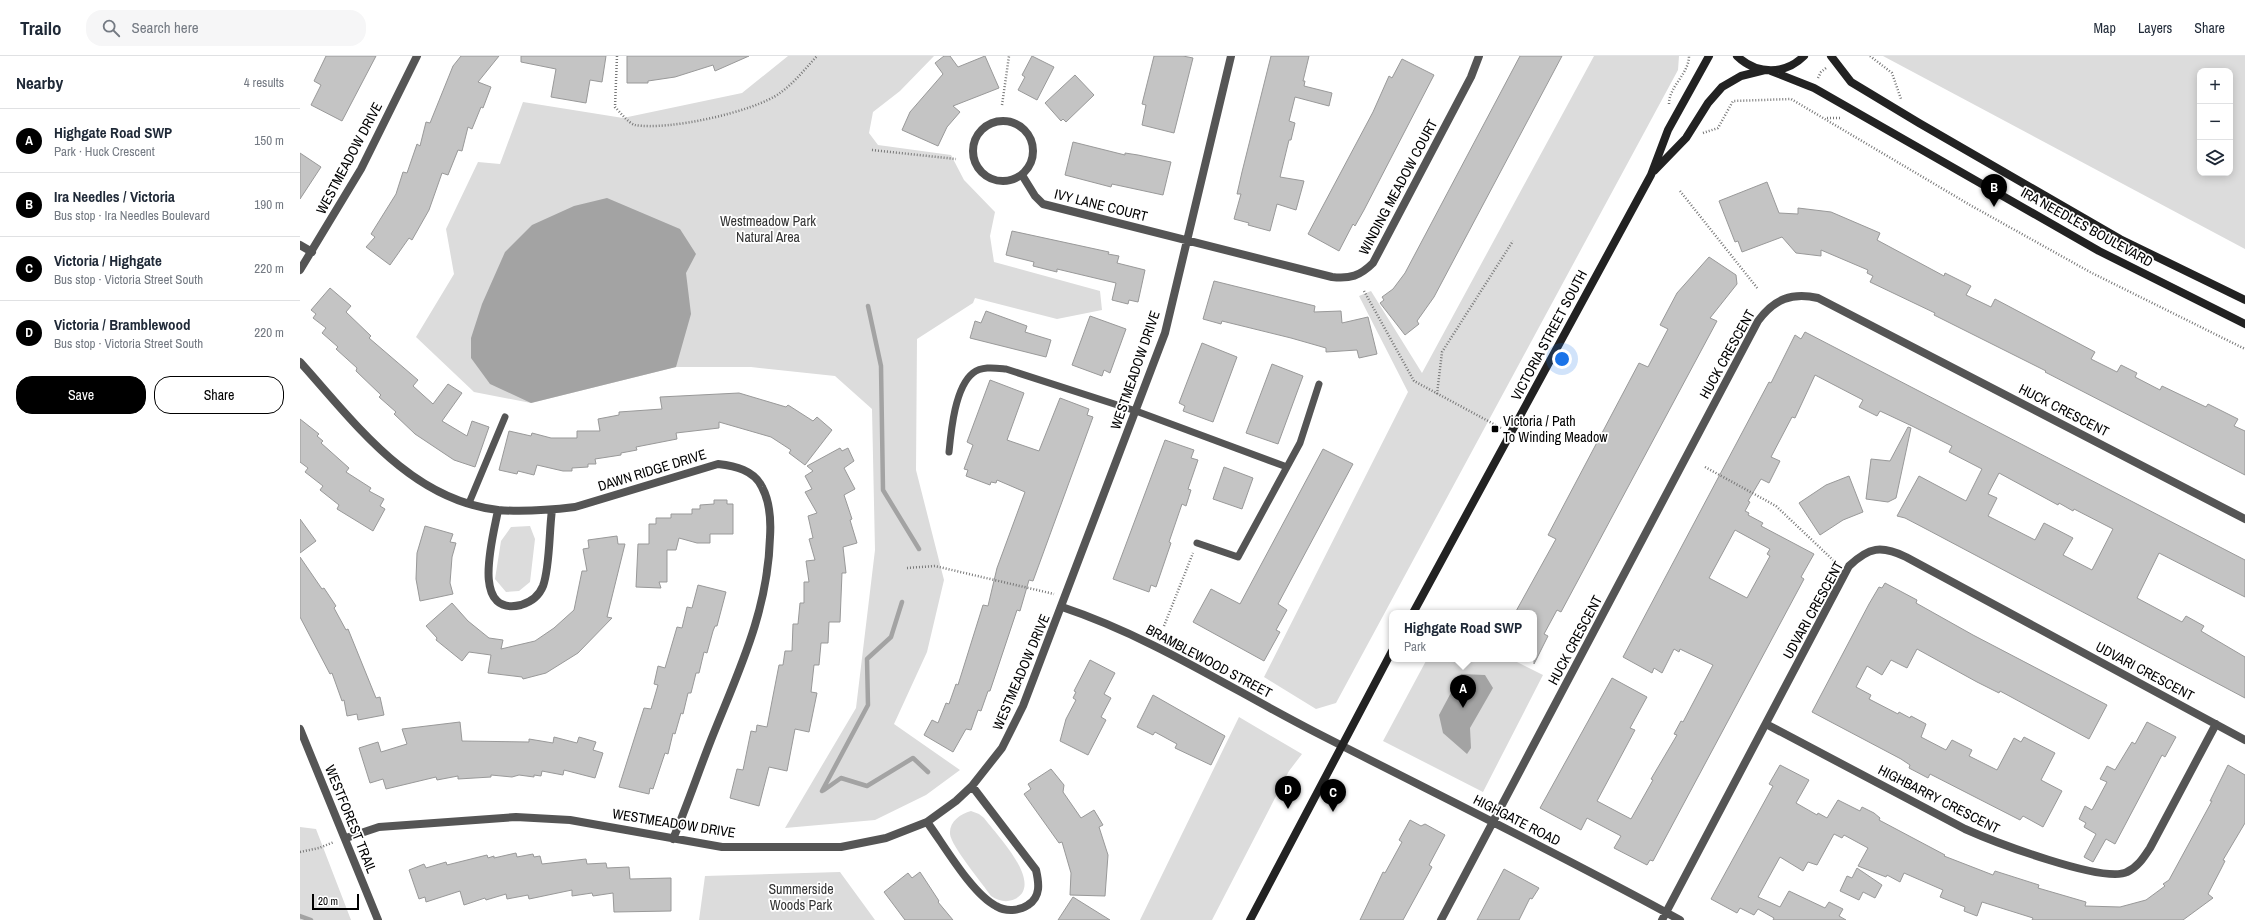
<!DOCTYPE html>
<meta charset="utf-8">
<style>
:root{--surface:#fff;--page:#f6f6f7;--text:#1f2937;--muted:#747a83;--line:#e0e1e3;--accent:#000}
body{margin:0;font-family:"Archivo Narrow",sans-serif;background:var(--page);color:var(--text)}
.controls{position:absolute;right:12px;top:12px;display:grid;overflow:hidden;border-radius:8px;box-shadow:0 2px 10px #0003}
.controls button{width:36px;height:36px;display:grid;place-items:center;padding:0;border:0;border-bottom:1px solid var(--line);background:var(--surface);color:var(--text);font:20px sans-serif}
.scale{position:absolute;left:12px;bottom:10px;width:47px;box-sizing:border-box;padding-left:4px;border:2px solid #000;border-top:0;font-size:11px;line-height:14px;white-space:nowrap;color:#000;-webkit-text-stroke:3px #fff;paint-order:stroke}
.you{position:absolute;left:1262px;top:303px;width:14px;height:14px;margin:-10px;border:3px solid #fff;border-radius:50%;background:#1a73e8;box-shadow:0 0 0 6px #1a73e833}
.badge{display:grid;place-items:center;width:26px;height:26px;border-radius:50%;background:var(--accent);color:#fff;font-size:13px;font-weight:700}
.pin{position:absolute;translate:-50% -33px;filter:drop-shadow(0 1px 2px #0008)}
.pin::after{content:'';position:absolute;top:21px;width:14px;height:12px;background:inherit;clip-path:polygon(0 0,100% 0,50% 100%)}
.popup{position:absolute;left:1089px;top:554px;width:148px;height:52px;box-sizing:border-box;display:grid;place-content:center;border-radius:8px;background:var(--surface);filter:drop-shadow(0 1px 3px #0005);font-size:13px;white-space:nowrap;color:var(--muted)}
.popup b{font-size:15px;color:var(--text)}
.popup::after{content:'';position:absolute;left:50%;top:100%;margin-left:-8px;border:8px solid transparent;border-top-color:var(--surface)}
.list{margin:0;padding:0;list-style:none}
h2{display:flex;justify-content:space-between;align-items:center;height:52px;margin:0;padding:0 16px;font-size:17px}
h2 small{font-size:13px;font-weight:400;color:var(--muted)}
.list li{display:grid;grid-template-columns:26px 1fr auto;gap:12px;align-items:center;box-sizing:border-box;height:64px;padding:0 16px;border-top:1px solid var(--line)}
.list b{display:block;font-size:15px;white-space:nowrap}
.list p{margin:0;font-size:13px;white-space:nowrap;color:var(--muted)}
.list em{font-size:13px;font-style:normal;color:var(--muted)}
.actions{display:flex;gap:8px;padding:12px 16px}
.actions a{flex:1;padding:9px 0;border:1px solid var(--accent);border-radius:16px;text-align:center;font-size:14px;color:var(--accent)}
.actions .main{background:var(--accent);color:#fff}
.icon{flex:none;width:22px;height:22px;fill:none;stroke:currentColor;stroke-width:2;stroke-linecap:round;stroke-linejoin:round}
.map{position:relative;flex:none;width:1945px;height:864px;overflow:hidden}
header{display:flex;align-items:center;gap:24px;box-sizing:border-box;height:56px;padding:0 20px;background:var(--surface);border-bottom:1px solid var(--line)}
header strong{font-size:19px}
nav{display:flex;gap:22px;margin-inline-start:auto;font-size:14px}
.search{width:280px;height:36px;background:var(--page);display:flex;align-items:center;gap:10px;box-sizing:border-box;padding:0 14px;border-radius:16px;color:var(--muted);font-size:15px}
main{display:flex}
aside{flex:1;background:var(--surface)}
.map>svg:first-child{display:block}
.green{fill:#dcdcdc;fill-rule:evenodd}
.water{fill:#a3a3a3}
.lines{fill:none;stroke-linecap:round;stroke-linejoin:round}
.stream{stroke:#a3a3a3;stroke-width:4.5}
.building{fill:#c4c4c4;stroke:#999;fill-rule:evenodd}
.path{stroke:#777;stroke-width:2.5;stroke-dasharray:1 2;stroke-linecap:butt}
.service{stroke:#555;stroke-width:7}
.minor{stroke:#555;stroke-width:8}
.tertiary{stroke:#555;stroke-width:8}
.secondary{stroke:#222;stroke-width:8}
.poi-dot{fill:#000;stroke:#fff;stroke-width:1.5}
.labels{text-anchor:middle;stroke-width:3.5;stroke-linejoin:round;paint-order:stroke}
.street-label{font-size:14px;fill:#000;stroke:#fff}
.park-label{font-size:14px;fill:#333;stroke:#fff}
.poi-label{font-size:14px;fill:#000;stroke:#fff;text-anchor:start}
</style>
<header>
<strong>Trailo</strong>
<div class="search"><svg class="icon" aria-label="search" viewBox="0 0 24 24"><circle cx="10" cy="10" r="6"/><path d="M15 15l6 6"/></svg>Search here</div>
<nav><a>Map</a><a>Layers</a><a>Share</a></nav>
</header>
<main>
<aside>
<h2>Nearby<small>4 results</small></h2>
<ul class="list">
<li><span class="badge">A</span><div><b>Highgate Road SWP</b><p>Park · Huck Crescent</p></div><em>150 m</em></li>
<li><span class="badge">B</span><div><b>Ira Needles / Victoria</b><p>Bus stop · Ira Needles Boulevard</p></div><em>190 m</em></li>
<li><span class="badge">C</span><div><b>Victoria / Highgate</b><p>Bus stop · Victoria Street South</p></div><em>220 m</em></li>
<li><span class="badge">D</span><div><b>Victoria / Bramblewood</b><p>Bus stop · Victoria Street South</p></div><em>220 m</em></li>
</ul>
<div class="actions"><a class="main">Save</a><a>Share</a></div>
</aside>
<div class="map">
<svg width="1945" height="864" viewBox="0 0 1945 864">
<rect width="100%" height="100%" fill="#fff"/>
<path class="green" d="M488,0H634L600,35L573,56L569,77L578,89L651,99L664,124L695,156L690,180L694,206L800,235L802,254L757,263L675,242L673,247L617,283L616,414L644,524L627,596L594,668L660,714L626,739L575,764L485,772L556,652L575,494L572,353L535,320L451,311H376L231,347L174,336L116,281L154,218L146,173L178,106L200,108L223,46L323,62L442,37Z
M1294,0H1379L1378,14L1036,647L1016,653L964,621L1108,336L1059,240L1071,235L1122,317Z
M1583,0H1945V193ZM1900,15H1930V117H1900Z
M230,470L235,483L230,526L219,535L206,536L195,523L201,485L211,471Z
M1127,603H1211L1243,619L1183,736L1083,685Z
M939,661L1002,698L989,715L912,864H840Z
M671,755L679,758L684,762C696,778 745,828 715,843C706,847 699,845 691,840C683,828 651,790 650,778C649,766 660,758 671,755Z
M0,771L16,773L51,864H0Z
M540,816L575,864H399L405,820Z"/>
<path class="water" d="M307,142L380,173L396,198L386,217L391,258L376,311L231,347L190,328L171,302V282L182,248L205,196L232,169L274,150Z
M1161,618L1185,619L1193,632L1170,672L1171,692L1167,698L1143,677L1139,659Z"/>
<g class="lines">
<path class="stream" d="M568,250L581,310L583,434L619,493
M524,734L541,722L567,730L613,702L628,716
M522,735L568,649L567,603L591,581L602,546
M0,860L11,864"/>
</g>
<path class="building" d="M26,0H76L42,65L11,49L21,29L14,25Z
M161,0H199L178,26L191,31L183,52L181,51L172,73L168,71L162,95L158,94L148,119L142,117L129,154L112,184L109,182L90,209L66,191L75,181L71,178L96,138L103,116L107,117L117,88L120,90L126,66L130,67L153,10Z
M221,0H306L302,26L290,24L286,47L251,41L256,13L221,6Z
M327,0H449L415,15L413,9L375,21L348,25V27H327Z
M644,0H650L658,11L685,0L699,32L653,50L660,56L647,71L638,90L602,74L610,56L643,18L635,7Z
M732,0L754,11L737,44L718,34L725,21L722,19Z
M854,0H883L893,2L874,77L842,69L846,49L842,48Z
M971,0H1009L1003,25H1005L1004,30L1032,37L1029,50L995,41L989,65L995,67L991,84H989L980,121L1004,125L996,154L977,148L970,175L948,169L949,167L934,163L941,138H937L942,116Z
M1220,0H1262L1134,241L1117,265L1119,268L1105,279L1080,247L1084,244L1082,241L1093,233L1105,217Z
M1102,3L1134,19L1064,154L1055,170L1053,168L1039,195L1008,178L1073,56L1089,20L1092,22Z
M775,19L794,39L766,66L763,63L761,65L745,47Z
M773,86L825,99V97L838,99L871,106L863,139L812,128L811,131L765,119Z
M0,97L21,111L0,143Z
M1467,126L1479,157L1498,158V152L1531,156L1580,177L1577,184L1644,220L1645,217L1671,230L1666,239L1691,251L1695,243L1795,296L1791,303L1817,316L1821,309L1837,317L1835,321L1860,334L1862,330L1906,351L1908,348L1938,363L1934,370L1945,375V419L1745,316L1746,315L1634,259L1635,257L1570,226L1573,220L1567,217L1568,214L1521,194V200L1496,197L1482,181L1442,196L1438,185L1435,186L1419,145Z
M712,175L809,196L808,198L819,200L817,207L845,214L838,246L829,244L828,248L812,244L816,227L757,213V216L733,210L734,206L706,199Z
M1409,201L1436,219L1437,228L1410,262L1417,265L1261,556L1257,554L1244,578L1248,580L1234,608V557H1215L1256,483L1248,479L1339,307L1348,311L1368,273L1360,269L1377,237Z
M914,225L1015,250L1014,256L1041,255L1042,267L1068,261L1077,298L1059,302L1057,294L1026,296V292L991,282L922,265L921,268L903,263Z
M30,232L51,250L46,256L71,280L69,282L118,324L113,330L133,348L148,328L162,337L142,365L167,380L172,365L189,371L175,411L154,404L115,378L94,358L96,356L79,341L81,339L56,315L57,312L36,293L38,291L22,277L26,272L13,262L16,258L11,254Z
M686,255L727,270L725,276L751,284L746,301L670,282L675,265L681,267Z
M790,260L826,273L810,317L804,314L802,320L772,309Z
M1505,276L1945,504V541L1859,497L1837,542L1882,566L1886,560L1904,570L1901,575L1945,601V642L1628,474L1605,462L1597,460L1619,420L1666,445L1682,413L1649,396L1652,390L1612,370L1580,355L1577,360L1559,351L1563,344L1515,319L1495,362L1492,361L1471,401L1480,405L1469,427L1461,423L1448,445L1450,446L1445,455L1449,457L1448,459L1463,467L1461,470L1514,498L1501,521L1504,523L1353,805L1350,804L1347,809L1314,792L1321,780L1287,762L1281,774L1240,752L1312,622L1347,641L1330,672L1335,674L1297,745L1331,763L1353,724L1351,723L1377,679L1374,678L1381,665L1383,666L1413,609L1380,593L1379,596L1374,593L1362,617L1354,612L1352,617L1323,601L1469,326L1471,327L1495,279L1501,283ZM1699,417L1758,449L1759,447L1773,455L1774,453L1813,473L1792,514L1763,499L1773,482L1744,467L1735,484L1688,460L1697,442L1688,438ZM1435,474L1470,493L1467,498L1470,500L1447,542L1409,522Z
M902,287L937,301L913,366L883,355L885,350L879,347Z
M972,308L1003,320L978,388L946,377Z
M690,324L724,337L707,384L739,395L760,342L789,353L787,359L793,361L733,525L729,524L720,555L717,554L690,635H688L681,655L678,654L671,674L666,673L653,696L624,679L632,664L638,667L646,647L649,648L656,628L658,629L683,549L688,550L697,512L725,436L697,424L696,427L691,426L690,429L666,420L668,414L664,413L673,389L667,386Z
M439,337L486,351L488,349L513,365L517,361L532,374L505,409L489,397L491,394L471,381L419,366V372L376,377L377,383L336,391L337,394L321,397V399L295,403L296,408H288V411L272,412V415H263L237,409L234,419L218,415L217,418L199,414L209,375L231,380L232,377L251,382H277V375H300L298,363L319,359V356L362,353L360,341Z
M0,363L19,378L17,380L23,385L21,387L49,412L46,416L71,432L69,435L84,443L80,450L85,453L73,475L37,453L39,449L20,434L23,430L5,416L8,412L0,406Z
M1608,371L1611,372L1596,442L1588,446L1566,443L1571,403L1590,405Z
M865,384L894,394L891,402L898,404L888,433L891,434L886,450L882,448L869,486L871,487L856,531L851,529L849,536L813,523Z
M540,392L542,395L548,392L554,405L544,412L555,433L544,439L552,463L550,464L557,487L543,491L546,517H542L540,566H529L528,587H521L519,609H514L511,636L517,637L509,676L495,673L487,715L469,711L459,750L430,742L437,713L443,714L451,675L456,676L457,669L467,671L479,609H483L485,595H492L493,568H498L500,547H504V526H509L506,505L515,504L509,483L513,482L508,460L517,457L505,436L512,433L505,420L513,415L507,410Z
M1023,393L1053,408L978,548L987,554L976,574L980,576L964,605L893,566L911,533L940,548Z
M924,411L953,422L942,453L913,443Z
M1549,420L1563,456L1543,464L1520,479L1499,447L1526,429Z
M414,444H427V448H433V478H410V487H397L379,482L376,494H367V526H359L361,532L336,531L338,488H349V468H356V462H371V458H392V453H400V449L414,448Z
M0,463L16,485L0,497Z
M125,470L153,478L150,486L156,487L152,501L150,527L153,538L120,545L116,523L117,497Z
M317,480L318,488H325L307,561L312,562L278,597L246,617L223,623L222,621L188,617L191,599L169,596L162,605L136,584L137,582L126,570L152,547L168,565L189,582L203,584L201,593L235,585L254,572L274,554L282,515H287L283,493L289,492L288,484Z
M0,501L22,533L24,532L36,550L34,552L46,574L48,573L76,642L80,641L84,659L58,664L57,658L47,660L44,644L42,645L32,617L30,618L0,561Z
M1585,527L1617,544L1616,547L1673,579L1807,649L1789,683L1700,635L1699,637L1677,626L1617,593L1607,612L1591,604L1582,619L1567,610L1556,631L1571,639L1569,643L1598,658L1599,656L1610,662L1611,660L1626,668L1621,681L1646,694L1652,684L1672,694L1669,700L1697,714L1714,682L1721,686L1724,681L1755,697L1741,724L1762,735L1743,771L1723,760L1720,764L1630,718L1628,722L1609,712L1610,709L1601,703L1512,656L1569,548L1579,531L1582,532Z
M398,529L426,536L417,570H415L413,575L407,597L404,596L399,617H396L391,637H388L383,658L381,657L375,678L373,677L368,698L365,697L353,733L350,732L349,738L319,731L344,652L351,653L358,629L354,628L358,610L365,612L377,571L382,572L387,551L392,552Z
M790,604L815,617L804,638L811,642L801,661L806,664L788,699L760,685L766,663L776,644L773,642L776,636L774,635Z
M853,639L925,680L911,709L875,692L877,688L855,676L853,679L837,671Z
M160,666L162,685L229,686V683L253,687L254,681L277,687L279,681L296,686L293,694L303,697L295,722L264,714L263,719L242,715L241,720L234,719V721L219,719L212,721L191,719V721L158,723V720L137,724L136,721L86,733L83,723L70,727L59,692L78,686L81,696L107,688L102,673Z
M1847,666L1876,681L1865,701L1862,699L1815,788L1806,783L1793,806L1784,801L1796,778L1784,771L1786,767L1779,763L1785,750L1792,754L1807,726L1800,723L1807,710L1815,714L1832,686L1835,688Z
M1480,709L1509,724L1496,747L1517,759L1518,757L1527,762L1538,744L1560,755L1562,751L1574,757L1580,762L1579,764L1645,799L1644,800L1693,819L1695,815L1739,829L1738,832L1786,846L1785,850L1820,851L1846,844L1865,830L1863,828L1869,824L1912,745H1910L1928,709L1945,719V767L1923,804L1925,805L1921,813L1908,838L1913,842L1883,864H1732L1733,862L1682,846L1677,860L1664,855L1665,851L1640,841L1643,834L1604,817L1600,826L1587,819L1586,821L1558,810L1568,792L1544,779L1542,782L1534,778L1517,809L1508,806L1503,815L1480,801L1458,841L1480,851L1489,835L1525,852L1529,846L1543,853L1539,860L1546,864H1473L1474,862L1458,853L1454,859L1440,852L1437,857L1411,843L1473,730L1469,728Z
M751,713L764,729L763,736L781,762L794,754L803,769L799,771L808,799L805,840L770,839L771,817L762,786L759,787L724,738L731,733L728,728Z
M1110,764L1121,770L1125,768L1145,779L1129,809L1132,811L1103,864H1060L1083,816L1085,817L1102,786L1099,784Z
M216,797L217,801L233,798L234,801L240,800L242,808L286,803L287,808L306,807L307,812L329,811L330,823L371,822V855L314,856L313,837L293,840L292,837L272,840V834L229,843L228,839L207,843L206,838L186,844L185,842L164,849L160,835L126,846L125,841L119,843L109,814L124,808L126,812L146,806L147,809L187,799L188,802L194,800V802Z
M1557,812L1582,829L1575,842L1563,836L1559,844L1540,835L1547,820L1552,822Z
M1204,813L1239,832L1232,843L1230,842L1219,864H1177Z
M620,816L639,845L638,846L653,864H605L584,836L608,817L612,822Z
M773,841L810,864H758Z"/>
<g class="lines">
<path class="path" d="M317,0L315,51C320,56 328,67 335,69C367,75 454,56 480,37C494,27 505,13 517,0
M1570,0L1592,17L1601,43
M1518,22L1521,16L1526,12
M1369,48C1369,30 1389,18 1389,0
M702,49L709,0
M1527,62H1542
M1403,77L1418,72L1433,45L1491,43L1670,149L1790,216L1945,293
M572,94L656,103
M1380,135L1458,233
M1064,235L1114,325L1201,372
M1137,338L1142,296L1213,185
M1405,411L1476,450L1533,504
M607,512L635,510L754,538
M864,570L893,497
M0,796L19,792L34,786"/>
<path class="service" d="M649,396C651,375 655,331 673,317C682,310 695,312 706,313L836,355L987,411
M169,447L205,361
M897,487L938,501L1000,387L1019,328"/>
<path class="minor" d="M673 95a30 30 0 1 1 60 0a30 30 0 1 1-60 0Z
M722,119L735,140L743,148L1032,221C1050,223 1060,220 1073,207L1171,21L1179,0
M0,189L12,196
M0,214L61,113L117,0
M0,306C55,367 110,444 198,454C223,456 250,454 275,451L418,408C435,410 454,414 462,431C470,446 471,465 470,481C468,556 438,616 411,684C398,717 387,750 373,783
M198,454C194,478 169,561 221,549C231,546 239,540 243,530C250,511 249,475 252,454
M762,551C852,581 931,633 1015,676C1136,738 1260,798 1380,864
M1466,668L1665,773C1692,785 1804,828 1827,816C1838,811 1844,801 1850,792L1916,668
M627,766C644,789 672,838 696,850C706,856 719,855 728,849C741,841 739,827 736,814L672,730
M46,782L79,771L216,761L270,764L422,791H541L586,782L627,766L656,745L672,730L702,692L723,650L865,277L931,0
M1141,864L1458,265C1474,243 1492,236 1518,242L1945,463
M1362,864L1549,510C1569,491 1581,489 1606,501L1945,684"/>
<path class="tertiary" d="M0,673L78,864"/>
<path class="secondary" d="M1437,0C1457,19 1485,19 1504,0
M1531,0L1551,26L1619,67L1820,183L1945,244
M1471,15L1514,32L1799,195L1945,268
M1354,115L1386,82L1408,47L1422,31L1441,20L1465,14
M1113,557L1351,119L1368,74L1409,0
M950,864L1092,595"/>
</g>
<rect class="poi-dot" x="1191" y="369" width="8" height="8" rx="2"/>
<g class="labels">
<g class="street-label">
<text transform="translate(49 102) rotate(-62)" y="5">WESTMEADOW DRIVE</text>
<text transform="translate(1098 131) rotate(-62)" y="5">WINDING MEADOW COURT</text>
<text transform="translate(801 149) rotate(14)" y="5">IVY LANE COURT</text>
<text transform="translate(1787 171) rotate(29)" y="5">IRA NEEDLES BOULEVARD</text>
<text transform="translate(1249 279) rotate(-62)" y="5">VICTORIA STREET SOUTH</text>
<text transform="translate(1427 298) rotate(-61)" y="5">HUCK CRESCENT</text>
<text transform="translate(835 314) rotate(-71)" y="5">WESTMEADOW DRIVE</text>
<text transform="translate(1764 354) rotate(27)" y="5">HUCK CRESCENT</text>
<text transform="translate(352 414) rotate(-17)" y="5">DAWN RIDGE DRIVE</text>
<text transform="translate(1513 554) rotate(-61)" y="5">UDVARI CRESCENT</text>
<text transform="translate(1275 584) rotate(-62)" y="5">HUCK CRESCENT</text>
<text transform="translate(909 605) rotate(28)" y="5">BRAMBLEWOOD STREET</text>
<text transform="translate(1845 615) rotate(28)" y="5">UDVARI CRESCENT</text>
<text transform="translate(721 616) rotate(-67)" y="5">WESTMEADOW DRIVE</text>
<text transform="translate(1639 743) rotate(27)" y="5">HIGHBARRY CRESCENT</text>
<text transform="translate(51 763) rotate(68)" y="5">WESTFOREST TRAIL</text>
<text transform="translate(1217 764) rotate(27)" y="5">HIGHGATE ROAD</text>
<text transform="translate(374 767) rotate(9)" y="5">WESTMEADOW DRIVE</text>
</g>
<g class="park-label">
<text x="468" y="170">Westmeadow Park<tspan x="468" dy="16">Natural Area</tspan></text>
<text x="501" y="838">Summerside<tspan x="501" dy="16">Woods Park</tspan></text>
</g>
<g class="poi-label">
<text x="1203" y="370">Victoria / Path<tspan x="1203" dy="16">To Winding Meadow</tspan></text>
</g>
</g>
</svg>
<div class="controls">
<button>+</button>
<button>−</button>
<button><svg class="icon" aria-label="layers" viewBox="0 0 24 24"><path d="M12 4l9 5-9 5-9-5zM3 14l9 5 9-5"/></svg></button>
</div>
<div class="scale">20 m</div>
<div class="you"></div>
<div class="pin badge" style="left:1163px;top:652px">A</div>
<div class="popup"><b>Highgate Road SWP</b>Park</div>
<div class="pin badge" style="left:1694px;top:151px">B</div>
<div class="pin badge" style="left:1033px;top:756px">C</div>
<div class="pin badge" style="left:988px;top:753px">D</div>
</div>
</main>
